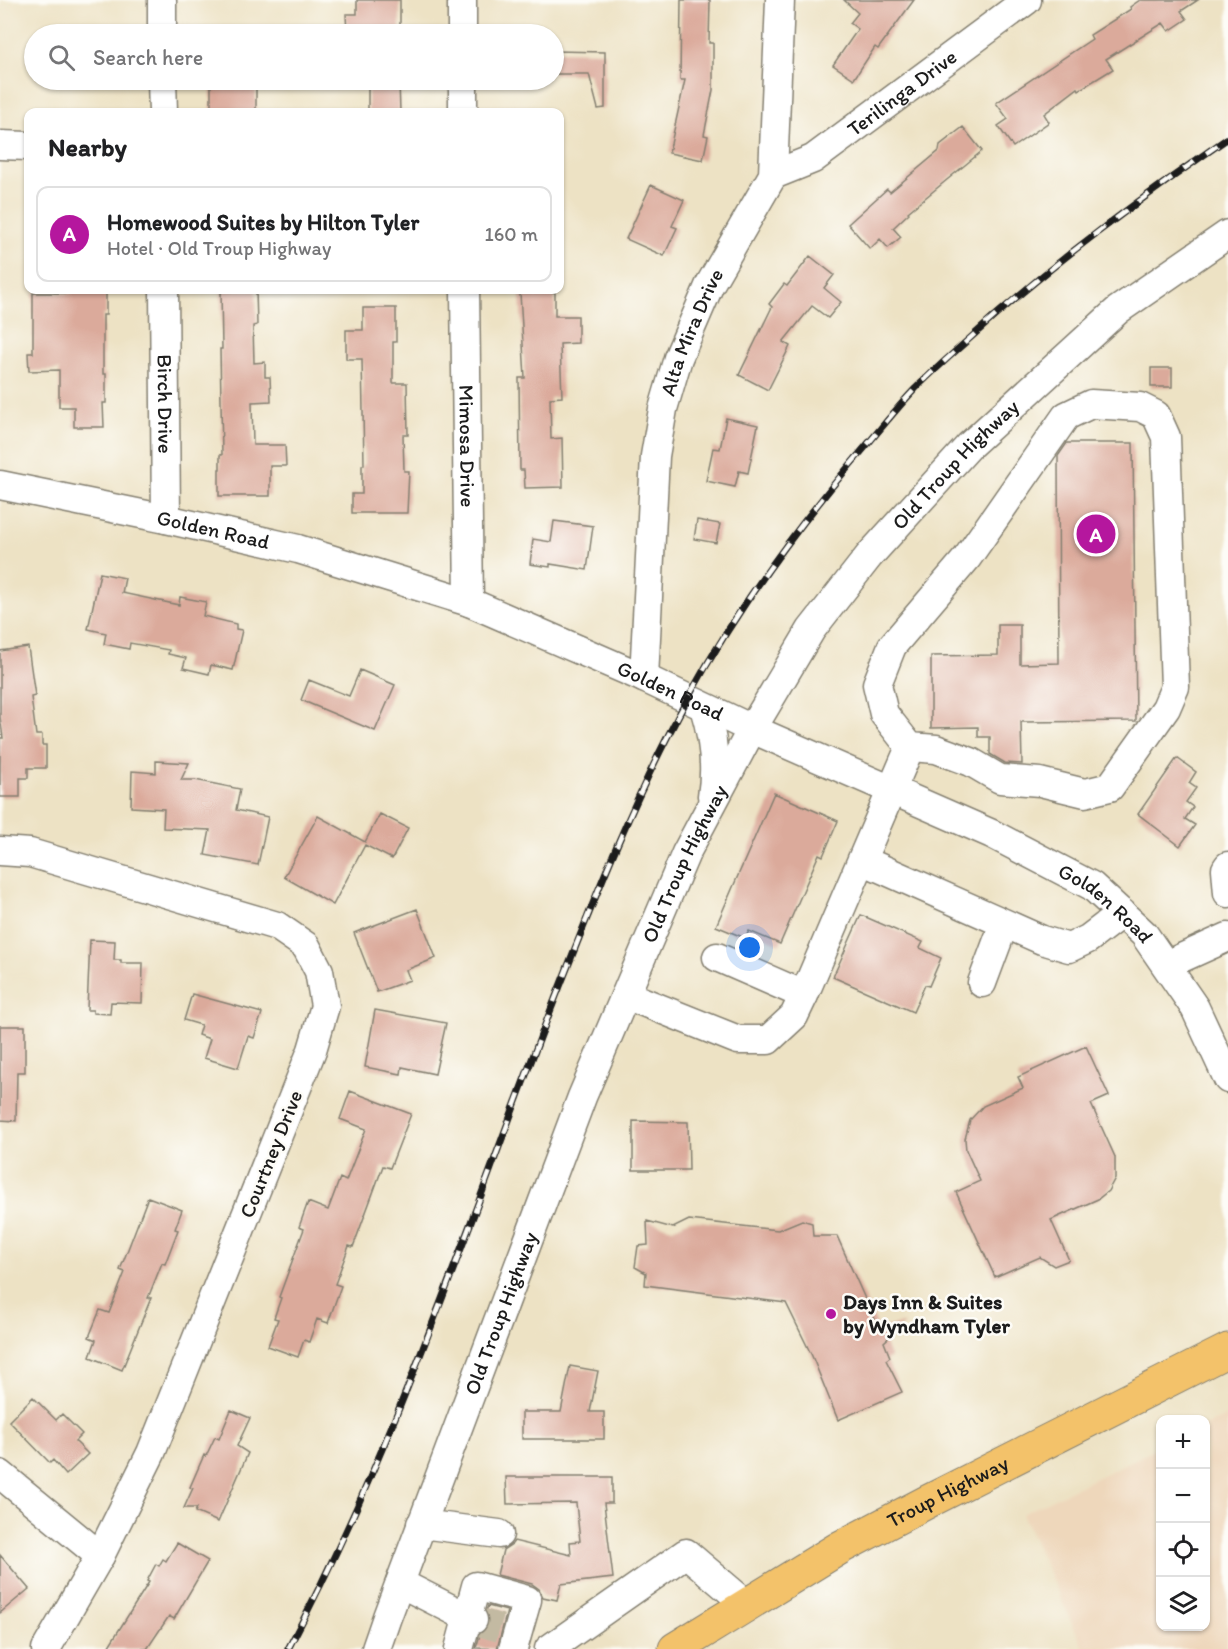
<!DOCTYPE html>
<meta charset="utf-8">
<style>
:root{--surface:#fff;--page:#f2f2f2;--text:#202124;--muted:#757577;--line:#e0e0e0;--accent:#b5179e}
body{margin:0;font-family:Itim,sans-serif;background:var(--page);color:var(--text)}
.controls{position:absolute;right:18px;bottom:18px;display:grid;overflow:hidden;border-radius:12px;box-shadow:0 2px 4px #0004}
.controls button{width:54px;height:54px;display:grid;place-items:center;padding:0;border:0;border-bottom:2px solid var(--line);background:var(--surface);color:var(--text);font:30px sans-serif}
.you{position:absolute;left:750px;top:948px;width:21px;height:21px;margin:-15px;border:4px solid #fff;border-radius:50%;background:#1a73e8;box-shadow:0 0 0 9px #1a73e833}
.badge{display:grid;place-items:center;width:39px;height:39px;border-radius:50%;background:var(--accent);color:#fff;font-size:20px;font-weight:700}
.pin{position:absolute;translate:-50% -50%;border:3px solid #fff;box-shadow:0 2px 6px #0006}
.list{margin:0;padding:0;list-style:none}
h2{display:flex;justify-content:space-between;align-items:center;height:78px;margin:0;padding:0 24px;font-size:26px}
h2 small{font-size:20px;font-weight:400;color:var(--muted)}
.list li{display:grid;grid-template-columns:39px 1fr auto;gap:18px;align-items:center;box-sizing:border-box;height:96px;margin:0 12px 12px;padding:0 12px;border:2px solid var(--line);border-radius:12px}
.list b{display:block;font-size:22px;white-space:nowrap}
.list p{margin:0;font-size:20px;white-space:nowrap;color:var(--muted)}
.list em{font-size:20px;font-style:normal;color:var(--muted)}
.icon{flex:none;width:33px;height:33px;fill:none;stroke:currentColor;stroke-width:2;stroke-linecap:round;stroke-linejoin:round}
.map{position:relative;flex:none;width:1228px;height:1649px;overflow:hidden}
.search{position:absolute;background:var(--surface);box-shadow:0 2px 4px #0004;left:24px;top:24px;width:540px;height:66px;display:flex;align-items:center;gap:15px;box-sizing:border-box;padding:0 21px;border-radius:33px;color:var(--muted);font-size:22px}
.panel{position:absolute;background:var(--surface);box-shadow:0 2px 4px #0004;left:24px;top:108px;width:540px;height:186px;border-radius:12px}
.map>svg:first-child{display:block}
.built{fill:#eed7bb}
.building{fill:#dbaa9b}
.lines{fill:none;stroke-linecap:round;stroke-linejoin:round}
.minor-tunnel{stroke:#c3baa2;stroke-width:28;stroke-dasharray:28 14;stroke-linecap:butt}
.minor-casing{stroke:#847f70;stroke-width:31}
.major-casing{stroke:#847f70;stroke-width:35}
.minor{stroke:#fff;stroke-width:28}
.major{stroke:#f3c26a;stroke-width:33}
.rail-casing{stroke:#1c1c1c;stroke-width:7}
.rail{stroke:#fdfcf7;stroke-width:4.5;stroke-dasharray:14;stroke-linecap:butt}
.poi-dot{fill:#b5179e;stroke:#fdfcf7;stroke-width:2}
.labels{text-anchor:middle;stroke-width:5;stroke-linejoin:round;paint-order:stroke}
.street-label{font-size:21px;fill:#1c1c1c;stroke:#fdfcf7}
.poi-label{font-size:21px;font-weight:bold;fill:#1c1c1c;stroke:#fdfcf7;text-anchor:start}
</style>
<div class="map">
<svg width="1228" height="1649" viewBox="0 0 1228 1649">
<rect width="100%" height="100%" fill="#fdfcf7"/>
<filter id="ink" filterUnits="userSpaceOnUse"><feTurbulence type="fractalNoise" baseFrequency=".0167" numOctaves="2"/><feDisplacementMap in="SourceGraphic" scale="12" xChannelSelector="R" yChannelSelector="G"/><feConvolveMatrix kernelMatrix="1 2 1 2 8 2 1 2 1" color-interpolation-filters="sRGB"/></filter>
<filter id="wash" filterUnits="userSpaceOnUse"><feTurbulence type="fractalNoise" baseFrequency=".008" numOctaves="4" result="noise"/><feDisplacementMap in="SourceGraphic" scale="24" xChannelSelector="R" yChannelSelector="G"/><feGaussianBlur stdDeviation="1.35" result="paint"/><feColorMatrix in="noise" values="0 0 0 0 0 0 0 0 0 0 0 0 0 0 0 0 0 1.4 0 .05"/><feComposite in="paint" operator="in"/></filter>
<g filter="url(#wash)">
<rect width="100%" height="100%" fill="#ede2c4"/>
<path class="built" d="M1228,1415V1649H1084L1022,1514L1160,1447V1626H1206V1426Z"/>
<g id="blocks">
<path class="building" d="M357,0H400V33L347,34L346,14H357Z
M681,0H710L709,43H713V90L704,135L708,136L703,160L669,153L685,80H680Z
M844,0H914L878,49L875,47L854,79L833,65L858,29L850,23L858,13Z
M1140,0H1198L1181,11L1187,19L1169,31L1163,23L1106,59L1113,69L1079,90L1078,88L1044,114L1049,122L1013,147L998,126L1008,119L996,103L1092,39L1090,35L1131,9L1130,7Z
M554,51L605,52V108L598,109L589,74H554Z
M211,80H256V112H211Z
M368,82H399L400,112H368Z
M963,127L982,151L908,212L909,213L893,228L901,237L888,248L880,239L870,249L848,224L887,189L890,192L939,151L940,145Z
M651,185L684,200L672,226L677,228L664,256L626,239Z
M810,256L834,275L824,288L841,302L828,318L812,306L783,342L790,346L768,390L739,375L772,307L769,304L784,284L787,286Z
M72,290H106V315H103V374H106V403H103L104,427H74V407H59V370L29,371L28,353H33V293H72Z
M221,290H256L257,325L253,326L254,363L265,362V377H270L271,401L252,402L253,445H285L286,466H270V496H219V469H220V455H222L220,349H222Z
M555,292V316H578V343L560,344L562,397L550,398L551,439L562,438L563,487L525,488L524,470H520L519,378H525L520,293Z
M363,308H396V342H393V383H407L408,435H403L404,471H409L407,513H352V494H362V465H364L362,359H346V330H363Z
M1151,368H1172V387H1151Z
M726,418L758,425L748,473L739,471L735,487L706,481L713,448L720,449Z
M1067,443H1133L1136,721L1021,722L1022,764L1005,763L990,754V737H978V727L931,728V656L998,655V625H1020V664L1059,663L1058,456Z
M697,520L720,524L716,543L694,539Z
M554,521L593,526L587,570L550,564V567L530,564L533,539L551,542Z
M100,573L125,578L122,593L179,605L180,597L206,602L203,616L236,624V629L242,630L233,670L211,665L209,674L183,668L186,658L168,654L169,650L130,643L129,649L104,644L106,633L88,629Z
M28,647L35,696L31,697L36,735H42V745H46V768H28V778H20V797H0V738H3L0,717V651Z
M360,670L395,685L375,731L301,700L309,680L349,696Z
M1177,758L1196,772L1189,783L1196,788L1186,802L1193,807L1185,819L1195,825L1180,846L1138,814Z
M156,761L189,763L181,780H195L240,789L236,810L268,817L258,865L205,855L210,830L163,828L164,809L131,807L132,771L156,773Z
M774,793L838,821L823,856L819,854L780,944L749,931L745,938L716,926Z
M380,814L408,828L392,859L365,845L333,905L284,877L318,816L365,842Z
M417,909L436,958L406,970L410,980L377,992L354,933Z
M861,915L923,942L920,948L941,958L929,986L925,985L913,1012L833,977Z
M90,940L115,941L114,960H121V963H143L142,1003L111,1002L110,1014L93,1013V1010H87Z
M192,994L262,1013L254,1038L248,1036L238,1068L204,1058L210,1039L198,1035L201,1025L184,1020Z
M375,1010L446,1023L435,1074L402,1067L401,1074L365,1067Z
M0,1026H25V1072H17L16,1121L0,1120Z
M1086,1046L1109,1096L1091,1104L1115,1157V1178L1108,1191L1098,1199L1051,1220L1069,1260L1054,1266L1040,1257L995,1277L956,1192L980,1181L966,1150L965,1139L970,1120L983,1106L1023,1088L1018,1077Z
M350,1091L411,1114L390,1168L383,1166L353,1247L349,1246L335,1284L341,1286L328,1323L317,1319L309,1342L304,1340L298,1357L268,1346L278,1319L274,1318L281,1298L279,1297L304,1229L299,1227L308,1202L328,1210L340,1178L346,1181L366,1129L340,1119Z
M633,1121L688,1122L689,1170H633Z
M148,1197L182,1210L175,1229L178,1230L165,1264L162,1263L148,1298H151L122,1370L90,1357L96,1340L89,1337L100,1310L109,1313L125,1272L120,1270Z
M689,1220L778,1230L802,1220L812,1223L813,1236H837L878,1328L904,1324L884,1342L890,1357L886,1360L902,1392L838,1420L812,1356L786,1303L645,1285L646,1273L635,1267L638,1246L648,1245L647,1221L673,1228Z
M570,1366L598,1371L590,1412H604V1439H522V1412H561Z
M33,1397L56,1420L62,1414L82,1434L75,1441L88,1454L66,1475L53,1460L50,1463L9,1421Z
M231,1410L250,1418L237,1446L248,1453L218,1522L195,1512L197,1508H184L193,1488L190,1487L204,1455L206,1456L215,1437L219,1439Z
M506,1477H612V1503H604L613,1578L561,1584L557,1600L543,1597L539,1589L532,1584L497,1575L503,1550L512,1544L514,1541L571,1555L570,1542L580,1541L576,1503L507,1504Z
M177,1543L208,1561L174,1619L169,1616L147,1649H107L149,1582L147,1581L156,1564L159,1566L163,1559L166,1561Z
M0,1555L29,1589L0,1613Z
M488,1606L507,1611L497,1649L476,1648L480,1635L488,1627L489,1620L486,1611Z"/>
</g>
</g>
<g filter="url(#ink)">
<use href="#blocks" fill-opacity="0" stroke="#847f70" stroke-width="1.5"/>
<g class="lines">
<path class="minor-tunnel" d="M473,1620L509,1631"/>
<g class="minor-casing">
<g id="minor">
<path d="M162,0V34"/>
<path d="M462,0V34"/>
<path d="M162,80L163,112"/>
<path d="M463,80V112"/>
<path d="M0,145L28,146"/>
<path id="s1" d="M773,175L813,159L1027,0"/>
<path id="s2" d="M164,290L166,519"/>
<path id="s3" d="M465,290L469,602"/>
<path d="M1091,404L1140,407L1156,415L1166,437L1175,687L1166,708L1110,787L1085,793L1040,782L1000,779L971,762L936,749L910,747L884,714L877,684L892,646L967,558L1066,416Z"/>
<path id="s4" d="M0,485L166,519L298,549L469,602L644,678L752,729L992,834L1092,886L1144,934L1195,1008L1228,1079"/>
<path id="s5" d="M644,678L655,456L663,409L678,358L710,284L773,175L780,0"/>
<path d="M704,707C713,736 717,766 712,796"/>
<path d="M0,851L30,853L277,926L306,946L319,971L325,1006L312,1050L151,1453L100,1556L46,1649"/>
<path d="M862,860L1042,940L1069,948L1088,939L1122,913"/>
<path d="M1228,866L1226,869L1228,893"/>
<path d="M1166,965L1228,937"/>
<path d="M982,983L1004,924"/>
<path d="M626,995L738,1040H768L794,1016L804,995L717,957"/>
<path d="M804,995L910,747"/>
<path d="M0,1474L100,1556"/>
<path d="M421,1524L499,1534"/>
<path d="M400,1583L473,1620"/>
<path id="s6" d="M376,1649L387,1617L582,1097L686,853L752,729L811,630L869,556L970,445L1118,310L1228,234"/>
<path d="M459,1649L476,1586L527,1600L513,1649"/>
<path d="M549,1649L686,1553L747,1605"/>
</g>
</g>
<g class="major-casing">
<g id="major">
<path id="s7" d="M675,1649L841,1547L927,1502L1228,1350"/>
</g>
</g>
<use href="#minor" class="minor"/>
<use href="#major" class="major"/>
<g class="rail-casing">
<path id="rail" d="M288,1649C398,1442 470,1217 555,999C595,897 635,794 688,698C735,612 792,533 855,459C875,436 894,411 915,389C932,372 950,356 968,340C1050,265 1137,201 1228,138"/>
</g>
<use href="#rail" class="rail"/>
</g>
</g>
<circle class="poi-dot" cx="831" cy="1314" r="6"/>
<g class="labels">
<g class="street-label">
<text dy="7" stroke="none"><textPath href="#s1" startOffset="154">Terilinga Drive</textPath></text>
<text dy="7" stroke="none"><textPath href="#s5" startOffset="352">Alta Mira Drive</textPath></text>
<text dy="7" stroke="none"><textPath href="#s2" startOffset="114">Birch Drive</textPath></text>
<text dy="7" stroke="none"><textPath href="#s3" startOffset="156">Mimosa Drive</textPath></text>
<text dy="7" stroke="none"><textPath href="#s6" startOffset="1330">Old Troup Highway</textPath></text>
<text dy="7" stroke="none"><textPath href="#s4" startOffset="218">Golden Road</textPath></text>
<text dy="7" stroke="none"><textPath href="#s4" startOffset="704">Golden Road</textPath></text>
<text dy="7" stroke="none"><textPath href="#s6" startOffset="844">Old Troup Highway</textPath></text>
<text dy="7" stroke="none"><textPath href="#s4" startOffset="1190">Golden Road</textPath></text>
<text transform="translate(271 1154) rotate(-68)" y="7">Courtney Drive</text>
<text dy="7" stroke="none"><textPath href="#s6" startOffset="358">Old Troup Highway</textPath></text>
<text dy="7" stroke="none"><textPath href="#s7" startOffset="315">Troup Highway</textPath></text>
</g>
<g class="poi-label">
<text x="843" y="1309">Days Inn &amp; Suites<tspan x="843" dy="24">by Wyndham Tyler</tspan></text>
</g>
</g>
</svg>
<div class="controls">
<button>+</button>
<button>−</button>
<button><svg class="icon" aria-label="locate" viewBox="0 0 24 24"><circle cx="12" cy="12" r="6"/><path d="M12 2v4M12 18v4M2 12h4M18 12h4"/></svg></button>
<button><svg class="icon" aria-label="layers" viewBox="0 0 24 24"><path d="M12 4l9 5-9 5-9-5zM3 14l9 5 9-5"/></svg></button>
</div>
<div class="you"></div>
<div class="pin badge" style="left:1096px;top:534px">A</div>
<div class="search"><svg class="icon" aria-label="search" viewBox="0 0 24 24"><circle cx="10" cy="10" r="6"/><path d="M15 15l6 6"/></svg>Search here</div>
<section class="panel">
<h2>Nearby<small></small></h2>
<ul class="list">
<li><span class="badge">A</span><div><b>Homewood Suites by Hilton Tyler</b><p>Hotel · Old Troup Highway</p></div><em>160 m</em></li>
</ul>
</section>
</div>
